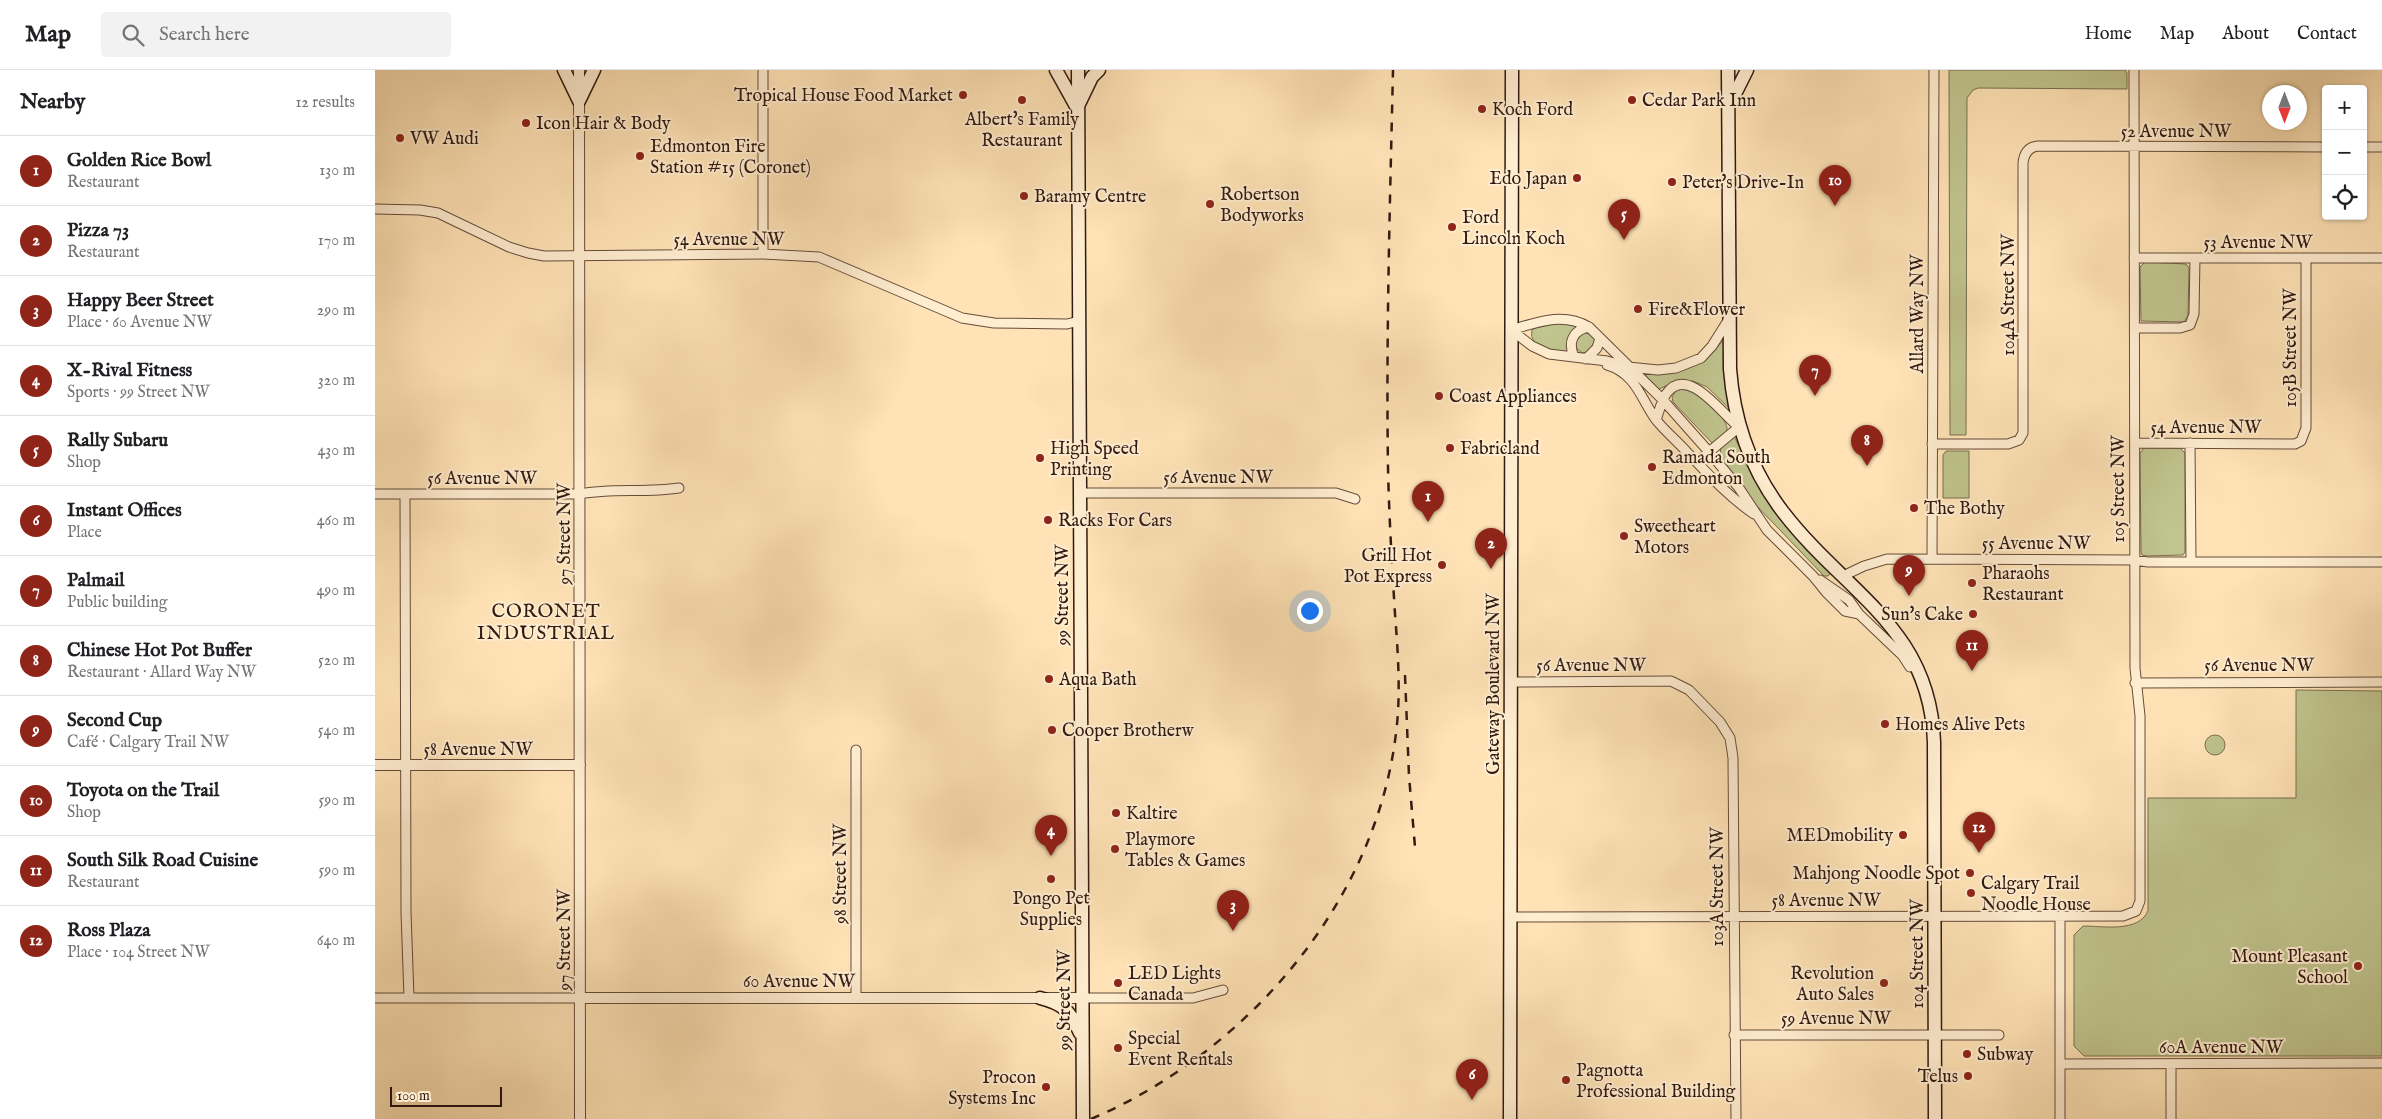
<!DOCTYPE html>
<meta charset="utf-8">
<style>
:root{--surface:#fff;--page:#f2f2f2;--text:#202124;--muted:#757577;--line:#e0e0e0;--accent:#8f2418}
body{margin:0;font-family:"IM FELL English",serif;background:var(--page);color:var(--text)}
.controls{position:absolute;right:15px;top:15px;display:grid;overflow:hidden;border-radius:5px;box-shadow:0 1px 4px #0004}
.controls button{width:45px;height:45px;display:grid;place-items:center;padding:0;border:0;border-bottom:1px solid var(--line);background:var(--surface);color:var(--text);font:25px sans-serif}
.compass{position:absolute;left:1887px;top:15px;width:45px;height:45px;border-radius:50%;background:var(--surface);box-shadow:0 1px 4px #0004;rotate:180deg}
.scale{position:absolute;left:15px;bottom:12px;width:112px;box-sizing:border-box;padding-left:5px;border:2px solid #321a11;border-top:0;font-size:14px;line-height:18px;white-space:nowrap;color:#321a11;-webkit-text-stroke:4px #ffedd0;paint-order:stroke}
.you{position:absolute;left:934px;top:540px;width:18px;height:18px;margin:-12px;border:4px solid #fff;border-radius:50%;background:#1a73e8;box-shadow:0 0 0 8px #1a73e833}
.badge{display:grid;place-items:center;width:32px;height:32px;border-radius:50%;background:var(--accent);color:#fff;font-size:16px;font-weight:700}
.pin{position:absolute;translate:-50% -41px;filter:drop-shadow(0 1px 2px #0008)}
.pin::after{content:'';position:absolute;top:26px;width:18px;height:15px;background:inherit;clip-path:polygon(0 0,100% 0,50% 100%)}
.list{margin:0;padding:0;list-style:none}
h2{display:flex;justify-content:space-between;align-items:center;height:65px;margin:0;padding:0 20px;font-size:21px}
h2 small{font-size:16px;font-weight:400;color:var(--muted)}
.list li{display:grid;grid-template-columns:32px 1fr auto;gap:15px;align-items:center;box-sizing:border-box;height:70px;padding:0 20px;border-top:1px solid var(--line)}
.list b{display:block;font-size:19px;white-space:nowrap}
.list p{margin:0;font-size:16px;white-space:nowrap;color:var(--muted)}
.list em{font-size:16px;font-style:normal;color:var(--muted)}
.icon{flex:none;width:28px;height:28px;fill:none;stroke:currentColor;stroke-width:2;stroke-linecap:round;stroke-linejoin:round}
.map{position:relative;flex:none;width:2007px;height:1049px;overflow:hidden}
header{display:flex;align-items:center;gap:30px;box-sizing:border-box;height:70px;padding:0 25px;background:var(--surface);border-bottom:1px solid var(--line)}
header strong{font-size:24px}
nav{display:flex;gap:28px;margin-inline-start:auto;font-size:18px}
.search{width:350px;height:45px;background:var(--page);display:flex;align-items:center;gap:12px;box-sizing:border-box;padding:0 18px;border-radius:5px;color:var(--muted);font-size:19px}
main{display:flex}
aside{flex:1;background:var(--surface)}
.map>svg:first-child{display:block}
.green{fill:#c0c48e;stroke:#796f50}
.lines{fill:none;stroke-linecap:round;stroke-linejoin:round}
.minor-casing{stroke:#654c3a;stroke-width:11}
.tertiary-casing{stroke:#654c3a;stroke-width:12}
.secondary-casing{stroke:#321a11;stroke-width:15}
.minor{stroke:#ffedd0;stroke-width:9}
.tertiary{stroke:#ffedd0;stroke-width:10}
.secondary{stroke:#ffedd0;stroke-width:12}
.rail{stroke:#321a11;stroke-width:2.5;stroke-dasharray:9 9;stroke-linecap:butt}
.poi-dot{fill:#8f2418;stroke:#ffedd0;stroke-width:2}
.labels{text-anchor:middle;stroke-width:4;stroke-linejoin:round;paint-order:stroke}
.poi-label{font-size:18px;fill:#321a11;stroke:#ffedd0;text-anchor:start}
.street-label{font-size:18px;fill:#321a11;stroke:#ffedd0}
.neighbourhood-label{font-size:19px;letter-spacing:1px;fill:#321a11;stroke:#ffedd0}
</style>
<header>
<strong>Map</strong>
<div class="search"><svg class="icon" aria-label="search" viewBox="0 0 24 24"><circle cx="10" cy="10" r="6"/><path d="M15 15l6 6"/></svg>Search here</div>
<nav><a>Home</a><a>Map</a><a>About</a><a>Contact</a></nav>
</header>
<main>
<aside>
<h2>Nearby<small>12 results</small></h2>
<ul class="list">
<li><span class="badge">1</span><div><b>Golden Rice Bowl</b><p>Restaurant</p></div><em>130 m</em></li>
<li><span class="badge">2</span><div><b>Pizza 73</b><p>Restaurant</p></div><em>170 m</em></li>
<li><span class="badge">3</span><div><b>Happy Beer Street</b><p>Place · 60 Avenue NW</p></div><em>290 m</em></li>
<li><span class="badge">4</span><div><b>X-Rival Fitness</b><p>Sports · 99 Street NW</p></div><em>320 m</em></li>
<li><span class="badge">5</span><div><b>Rally Subaru</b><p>Shop</p></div><em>430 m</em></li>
<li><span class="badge">6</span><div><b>Instant Offices</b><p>Place</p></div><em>460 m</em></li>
<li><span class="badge">7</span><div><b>Palmail</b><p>Public building</p></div><em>490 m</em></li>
<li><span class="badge">8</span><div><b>Chinese Hot Pot Buffer</b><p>Restaurant · Allard Way NW</p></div><em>520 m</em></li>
<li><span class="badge">9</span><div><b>Second Cup</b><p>Café · Calgary Trail NW</p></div><em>540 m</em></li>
<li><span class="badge">10</span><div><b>Toyota on the Trail</b><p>Shop</p></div><em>590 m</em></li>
<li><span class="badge">11</span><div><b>South Silk Road Cuisine</b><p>Restaurant</p></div><em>590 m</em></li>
<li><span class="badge">12</span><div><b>Ross Plaza</b><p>Place · 104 Street NW</p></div><em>640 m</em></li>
</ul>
</aside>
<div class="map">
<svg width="2007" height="1049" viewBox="0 0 2007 1049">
<rect width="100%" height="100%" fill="#ffe3b6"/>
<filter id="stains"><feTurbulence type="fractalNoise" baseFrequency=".004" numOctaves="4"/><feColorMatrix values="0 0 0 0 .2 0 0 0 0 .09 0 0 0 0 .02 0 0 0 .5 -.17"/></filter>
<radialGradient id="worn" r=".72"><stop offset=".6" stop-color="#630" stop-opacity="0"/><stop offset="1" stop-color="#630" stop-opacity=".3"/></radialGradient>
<path class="green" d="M1574,0H1750L1752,3V19L1603,18L1598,20L1592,28L1591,365H1575Z
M1770,192L1811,194L1814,198L1813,246L1809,252L1766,251L1765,197Z
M1171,252L1201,255L1192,282C1179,281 1153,278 1157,260Z
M1200 273a10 10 0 1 1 20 0a10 10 0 1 1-20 0Z
M1348,270L1354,338L1332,317L1318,311L1300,312L1284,319L1270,305C1274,303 1282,303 1289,303C1315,301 1333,292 1348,270Z
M1311,318C1324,321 1355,348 1352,362L1338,374L1298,332L1297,327L1301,321Z
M1359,366L1377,402L1458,500L1453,506H1449L1379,433L1345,386L1346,375Z
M1769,378H1805L1810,383V482L1808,485L1771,486L1767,485L1766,482L1765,383Z
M1571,381H1594V428H1568V385Z
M1921,620L2007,621V986H1709L1699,976V865L1708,856C1728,856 1763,863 1773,841V728H1921Z
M1830 675a10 10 0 1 1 20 0a10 10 0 1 1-20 0Z"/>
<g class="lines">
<g class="minor-casing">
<path id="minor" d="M1988,77H2007
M0,139L45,140L63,143L134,177L153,183L169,186L388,184L444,187L587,248L619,253L692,254L704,251
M388,184V0
M1759,188H2007
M1760,258H1805L1815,255L1819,244L1820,188
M1136,260C1163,252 1188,242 1214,257L1288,330L1335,383L1364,418L1392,460L1438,506L1451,522L1470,541L1484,544
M1136,260L1157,276L1174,284L1232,291L1253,297L1283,300L1301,298L1326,288L1337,276L1354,249
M1199,287C1193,273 1197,260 1214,257
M1211,289L1222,278L1225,268
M1232,295C1262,304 1266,330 1282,351C1291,362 1302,371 1311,381C1333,404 1354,427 1379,444
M1281,350C1284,342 1286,332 1291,324C1313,293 1348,346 1364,357L1322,392
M1760,373L1920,374L1926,371L1931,358V188
M1815,373L1816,491
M1557,374H1633L1644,370L1648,363V93C1649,84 1653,77 1663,76L1951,77
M704,423H961L980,429
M0,424H205C237,418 271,423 304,418
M30,424L31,842L34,928
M1557,488L1559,0
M1468,506L1489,496L1512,489L1759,490L1773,492H2007
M1445,510L1474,530L1484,544L1528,586L1535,597
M1136,612L1296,611L1314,620L1345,652L1355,668L1358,688L1361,1049
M1760,613L2007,612
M481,680V928
M1685,846V1049
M1136,847L1748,846L1761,841L1765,831V646L1760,598L1759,0
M0,928H205
M708,928H818L848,920
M1359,965H1624
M1685,994L2007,993
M1796,1049V994"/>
</g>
<g class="tertiary-casing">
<path id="tertiary" d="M204,0L205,1049
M0,695H205
M205,928H708"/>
</g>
<g class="secondary-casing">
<path id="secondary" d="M189,0L204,31
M681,0L701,36
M703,0L708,1049
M1353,0L1355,299C1359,352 1375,399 1408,442C1470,523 1555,557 1559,672L1560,1049
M204,31L219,0
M704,34L717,7L724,0
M1355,34L1372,0
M665,928C689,934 695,941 705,963
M1135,1049L1137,0"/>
</g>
<use href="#minor" class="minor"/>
<use href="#tertiary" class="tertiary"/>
<use href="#secondary" class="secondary"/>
<path class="rail" d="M1030,605L1034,706L1040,777
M716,1049C871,983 1001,833 1021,663C1026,624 1023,583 1020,544C1017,495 1014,446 1013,397C1011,264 1015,132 1018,0"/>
</g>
<g class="poi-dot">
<circle cx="588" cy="25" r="5"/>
<circle cx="647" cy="30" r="5"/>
<circle cx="1257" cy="30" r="5"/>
<circle cx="1107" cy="39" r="5"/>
<circle cx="151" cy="53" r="5"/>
<circle cx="25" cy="68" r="5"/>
<circle cx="265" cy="86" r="5"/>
<circle cx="1202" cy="108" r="5"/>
<circle cx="1297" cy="112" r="5"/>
<circle cx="649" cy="126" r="5"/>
<circle cx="835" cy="134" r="5"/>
<circle cx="1077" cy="157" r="5"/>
<circle cx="1263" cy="239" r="5"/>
<circle cx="1064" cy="326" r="5"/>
<circle cx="1075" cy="378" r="5"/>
<circle cx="665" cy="388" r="5"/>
<circle cx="1277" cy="397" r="5"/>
<circle cx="1539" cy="438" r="5"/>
<circle cx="673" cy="450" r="5"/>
<circle cx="1249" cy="466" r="5"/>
<circle cx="1067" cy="495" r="5"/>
<circle cx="1597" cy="513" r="5"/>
<circle cx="1598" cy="544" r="5"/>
<circle cx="674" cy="609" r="5"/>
<circle cx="1510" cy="654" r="5"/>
<circle cx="677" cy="660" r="5"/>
<circle cx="741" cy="743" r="5"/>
<circle cx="1528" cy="765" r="5"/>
<circle cx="740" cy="779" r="5"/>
<circle cx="1595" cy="803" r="5"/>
<circle cx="676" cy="809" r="5"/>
<circle cx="1596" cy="823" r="5"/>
<circle cx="1983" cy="896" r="5"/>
<circle cx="743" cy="913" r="5"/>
<circle cx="1509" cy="913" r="5"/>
<circle cx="743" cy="978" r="5"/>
<circle cx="1592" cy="984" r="5"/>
<circle cx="1593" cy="1006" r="5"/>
<circle cx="1191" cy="1010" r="5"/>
<circle cx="671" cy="1017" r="5"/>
</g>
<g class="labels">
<g class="poi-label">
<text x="578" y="31" text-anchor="end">Tropical House Food Market</text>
<text x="1267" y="36">Cedar Park Inn</text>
<text x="1117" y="45">Koch Ford</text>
<text x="647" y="55" text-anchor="middle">Albert's Family<tspan x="647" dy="21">Restaurant</tspan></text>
<text x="161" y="59">Icon Hair &amp; Body</text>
<text x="35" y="74">VW Audi</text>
<text x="275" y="82">Edmonton Fire<tspan x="275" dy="21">Station #15 (Coronet)</tspan></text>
<text x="1192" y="114" text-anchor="end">Edo Japan</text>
<text x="1307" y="118">Peter's Drive-In</text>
<text x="845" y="130">Robertson<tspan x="845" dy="21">Bodyworks</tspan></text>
<text x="659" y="132">Baramy Centre</text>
<text x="1087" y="153">Ford<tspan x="1087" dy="21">Lincoln Koch</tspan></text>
<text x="1273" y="245">Fire&amp;Flower</text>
<text x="1074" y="332">Coast Appliances</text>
<text x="675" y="384">High Speed<tspan x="675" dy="21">Printing</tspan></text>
<text x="1085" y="384">Fabricland</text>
<text x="1287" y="393">Ramada South<tspan x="1287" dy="21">Edmonton</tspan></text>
<text x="1549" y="444">The Bothy</text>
<text x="683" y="456">Racks For Cars</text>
<text x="1259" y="462">Sweetheart<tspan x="1259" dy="21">Motors</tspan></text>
<text x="1057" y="491" text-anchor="end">Grill Hot<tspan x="1057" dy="21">Pot Express</tspan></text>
<text x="1607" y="509">Pharaohs<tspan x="1607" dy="21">Restaurant</tspan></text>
<text x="1588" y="550" text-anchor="end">Sun's Cake</text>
<text x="684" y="615">Aqua Bath</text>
<text x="1520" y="660">Homes Alive Pets</text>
<text x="687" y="666">Cooper Brotherw</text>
<text x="751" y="749">Kaltire</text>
<text x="1518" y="771" text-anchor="end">MEDmobility</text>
<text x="750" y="775">Playmore<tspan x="750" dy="21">Tables &amp; Games</tspan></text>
<text x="1585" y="809" text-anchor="end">Mahjong Noodle Spot</text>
<text x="1606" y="819">Calgary Trail<tspan x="1606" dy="21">Noodle House</tspan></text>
<text x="676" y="834" text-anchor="middle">Pongo Pet<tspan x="676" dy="21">Supplies</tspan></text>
<text x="1973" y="892" text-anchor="end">Mount Pleasant<tspan x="1973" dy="21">School</tspan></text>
<text x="753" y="909">LED Lights<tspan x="753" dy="21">Canada</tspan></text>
<text x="1499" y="909" text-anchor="end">Revolution<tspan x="1499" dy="21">Auto Sales</tspan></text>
<text x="753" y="974">Special<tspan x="753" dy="21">Event Rentals</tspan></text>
<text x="1602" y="990">Subway</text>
<text x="1201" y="1006">Pagnotta<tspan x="1201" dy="21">Professional Building</tspan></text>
<text x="1583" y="1012" text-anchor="end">Telus</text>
<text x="661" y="1013" text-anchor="end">Procon<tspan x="661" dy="21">Systems Inc</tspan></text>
</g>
<g class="street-label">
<text x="1801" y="67">52 Avenue NW</text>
<text x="354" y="175">54 Avenue NW</text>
<text x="1883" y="178">53 Avenue NW</text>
<text transform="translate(1633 225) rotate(-90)" y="6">104A Street NW</text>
<text transform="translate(1542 244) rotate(-90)" y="6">Allard Way NW</text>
<text transform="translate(1915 278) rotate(-90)" y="6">105B Street NW</text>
<text x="1831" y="363">54 Avenue NW</text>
<text x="843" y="413">56 Avenue NW</text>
<text x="107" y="414">56 Avenue NW</text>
<text transform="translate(1743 419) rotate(-90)" y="6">105 Street NW</text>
<text transform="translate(189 464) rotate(-90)" y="6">97 Street NW</text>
<text x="1661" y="479">55 Avenue NW</text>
<text transform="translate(687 525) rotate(-90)" y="6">99 Street NW</text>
<text x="1216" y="601">56 Avenue NW</text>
<text x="1884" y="601">56 Avenue NW</text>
<text transform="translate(1118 614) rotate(-90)" y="6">Gateway Boulevard NW</text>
<text x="103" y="685">58 Avenue NW</text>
<text transform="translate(465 804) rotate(-90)" y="6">98 Street NW</text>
<text transform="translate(1342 817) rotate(-90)" y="6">103A Street NW</text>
<text x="1451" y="836">58 Avenue NW</text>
<text transform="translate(189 870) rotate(-90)" y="6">97 Street NW</text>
<text transform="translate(1542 884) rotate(-90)" y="6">104 Street NW</text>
<text x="424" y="917">60 Avenue NW</text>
<text transform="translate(689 930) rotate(-90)" y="6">99 Street NW</text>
<text x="1461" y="954">59 Avenue NW</text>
<text x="1846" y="983">60A Avenue NW</text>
</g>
<g class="neighbourhood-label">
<text x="171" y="547">CORONET<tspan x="171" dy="22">INDUSTRIAL</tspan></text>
</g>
</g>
<rect width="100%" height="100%" filter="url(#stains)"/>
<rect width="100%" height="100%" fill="url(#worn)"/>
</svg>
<div class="controls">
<button>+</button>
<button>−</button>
<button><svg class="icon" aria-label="locate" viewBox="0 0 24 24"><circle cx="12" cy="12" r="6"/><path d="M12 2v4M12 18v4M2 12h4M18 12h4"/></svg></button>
</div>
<svg class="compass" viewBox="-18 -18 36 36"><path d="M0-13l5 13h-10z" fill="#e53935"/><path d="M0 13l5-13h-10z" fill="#757577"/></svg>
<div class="scale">100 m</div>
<div class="you"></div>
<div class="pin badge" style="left:1053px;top:452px">1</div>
<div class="pin badge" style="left:1116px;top:499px">2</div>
<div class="pin badge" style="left:858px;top:861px">3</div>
<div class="pin badge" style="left:676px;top:786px">4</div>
<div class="pin badge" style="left:1249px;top:170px">5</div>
<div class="pin badge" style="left:1097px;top:1030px">6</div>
<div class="pin badge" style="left:1440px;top:326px">7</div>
<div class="pin badge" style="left:1492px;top:396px">8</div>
<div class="pin badge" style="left:1534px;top:526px">9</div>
<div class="pin badge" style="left:1460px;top:136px">10</div>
<div class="pin badge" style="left:1597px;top:601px">11</div>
<div class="pin badge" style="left:1604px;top:783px">12</div>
</div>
</main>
